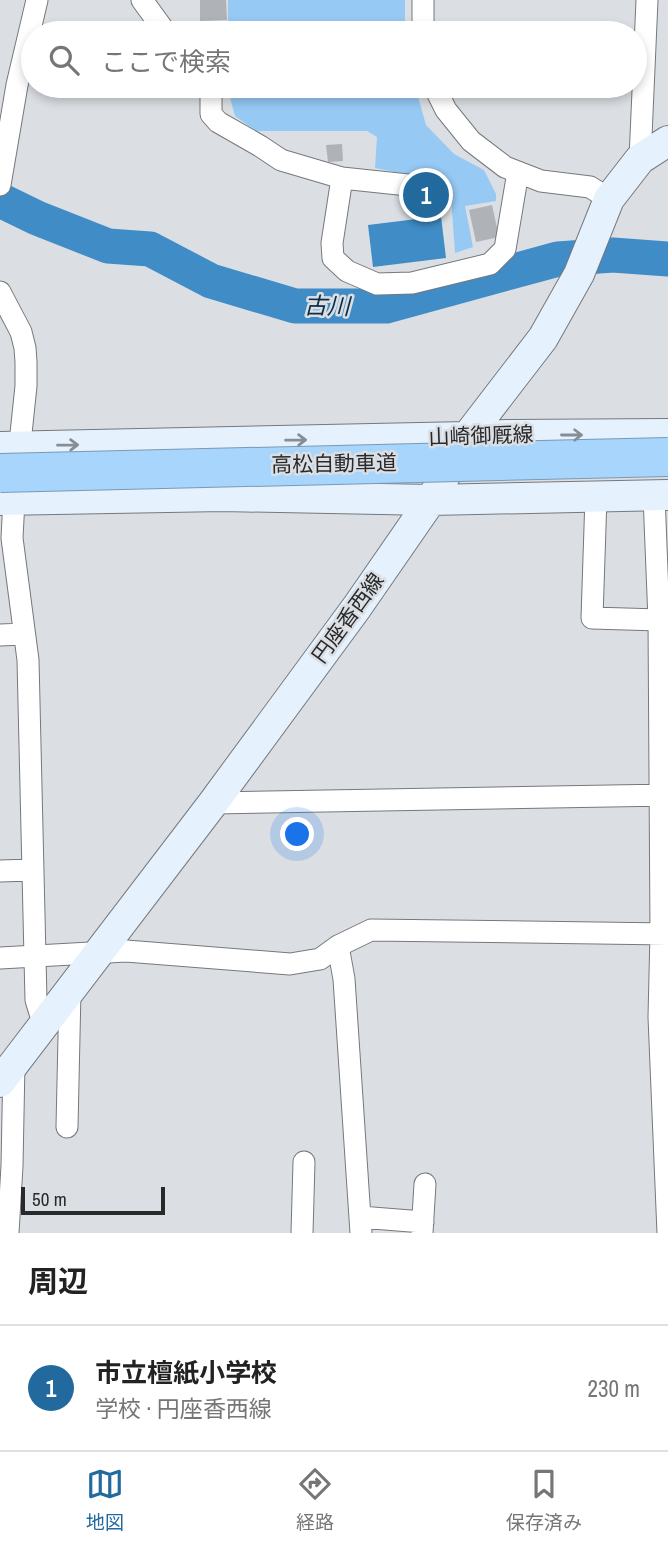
<!DOCTYPE html>
<html lang="ja">
<meta charset="utf-8">
<style>
:root{--surface:#fff;--page:#f6f6f6;--text:#222;--muted:#767676;--line:#e0e0e0;--accent:#226a9e}
body{margin:0;font-family:"Archivo Narrow","Noto Sans JP",sans-serif;background:var(--page);color:var(--text)}
.scale{position:absolute;left:21px;bottom:18px;width:144px;box-sizing:border-box;padding-left:7px;border:4px solid #28292b;border-top:0;font-size:19px;line-height:24px;white-space:nowrap;color:#28292b;-webkit-text-stroke:5px #dbdfe3;paint-order:stroke}
.you{position:absolute;left:298px;top:835px;width:24px;height:24px;margin:-18px;border:5px solid #fff;border-radius:50%;background:#1a73e8;box-shadow:0 0 0 10px #1a73e833}
.badge{display:grid;place-items:center;width:46px;height:46px;border-radius:50%;background:var(--accent);color:#fff;font-size:23px;font-weight:700}
.pin{position:absolute;translate:-50% -50%;border:4px solid #fff;box-shadow:0 2px 7px #0006}
.list{margin:0;padding:0;list-style:none}
h2{display:flex;justify-content:space-between;align-items:center;height:91px;margin:0;padding:0 28px;font-size:30px}
h2 small{font-size:23px;font-weight:400;color:var(--muted)}
.list li{display:grid;grid-template-columns:46px 1fr auto;gap:21px;align-items:center;box-sizing:border-box;height:126px;padding:0 28px;border-top:2px solid var(--line)}
.list b{display:block;font-size:26px;white-space:nowrap}
.list p{margin:0;font-size:23px;white-space:nowrap;color:var(--muted)}
.list em{font-size:23px;font-style:normal;color:var(--muted)}
.icon{flex:none;width:38px;height:38px;fill:none;stroke:currentColor;stroke-width:2;stroke-linecap:round;stroke-linejoin:round}
.map{position:relative;flex:none;width:668px;height:1233px;overflow:hidden}
.search{position:absolute;background:var(--surface);box-shadow:0 4px 10px #0003;left:21px;right:21px;top:21px;height:77px;display:flex;align-items:center;gap:18px;box-sizing:border-box;padding:0 24px;border-radius:38px;color:var(--muted);font-size:26px}
.sheet{height:217px;background:var(--surface)}
nav{display:flex;justify-content:space-around;align-items:center;box-sizing:border-box;height:98px;border-top:2px solid var(--line);background:var(--surface);font-size:19px;color:var(--muted)}
nav a{display:grid;justify-items:center;gap:4px}
nav .on{color:var(--accent)}
.map>svg:first-child{display:block}
.green{fill:#96c9f4}
.water{fill:#3f8cc6}
.lines{fill:none;stroke-linecap:round;stroke-linejoin:round}
.river{stroke:#3f8cc6;stroke-width:35}
.building{fill:#afb3b7}
.street-casing{stroke:#75787c;stroke-width:23}
.secondary-casing{stroke:#75787c;stroke-width:32}
.street{stroke:#fff;stroke-width:21}
.secondary{stroke:#e5f2fe;stroke-width:30}
.highway-bridge-casing{stroke:#7b99b3;stroke-width:40;stroke-linecap:butt}
.highway-bridge{stroke:#a7d5fc;stroke-width:38}
.oneway{stroke:#868e94}
.labels{text-anchor:middle;stroke-width:5;stroke-linejoin:round;paint-order:stroke}
.street-label{font-size:21px;fill:#28292b;stroke:#dbdfe3}
.water-label{font-size:23px;font-style:italic;fill:#0b2d45;stroke:#dbdfe3}
</style>
<div class="map">
<svg width="668" height="1233" viewBox="0 0 668 1233">
<rect width="100%" height="100%" fill="#dbdfe3"/>
<path class="green" d="M228,0H405V33H228Z
M227,86H415L426,125L454,154L484,170L496,194V201L465,206L473,247L455,253L450,183L375,168L377,137L367,131H256L235,116Z"/>
<path class="water" d="M441,216L446,258L373,267L368,225Z"/>
<g class="lines">
<path class="river" d="M0,200L37,218L108,246L150,249L211,281L295,306H386L558,259L613,255L668,259"/>
</g>
<path class="building" d="M200,0H226L227,20L200,21Z
M342,144L343,161L328,162L326,145Z
M447,187L449,201L414,205L412,191Z
M492,205L499,237L476,242L469,210Z"/>
<g class="lines">
<g class="street-casing">
<path id="street" d="M142,0L166,33
M423,33V0
M211,86V114L218,122L260,146L281,160L342,178L408,185
M434,86L446,110L471,141L505,167L541,181L590,187L609,199
M640,159L647,0
M342,178L332,243L333,258L347,271L377,284L412,283L490,264L505,249L518,172
M0,185L17,85L37,0
M0,292L21,332L25,348L26,362V386L14,500L12,538L28,660L36,1000L40,1013L46,1022
M654,496L659,620L661,933L659,1017L668,1233
M596,497L592,618L659,620
M0,635L24,634
M213,803L668,795
M0,871L32,870
M338,946L344,979L361,1233
M0,958L126,951L290,964L320,959L338,946L371,930L668,934
M67,1127L70,991
M360,1217L423,1222
M8,1233L12,1166L14,1063
M302,1233L304,1162
M422,1233L425,1184"/>
</g>
<g class="secondary-casing">
<path id="secondary" d="M0,447L467,437L506,435L668,434
M0,500L223,496L431,500L668,495
M0,1082L213,803L357,607L431,500L467,437L543,338L579,274L609,199L640,159L668,141"/>
</g>
<use href="#street" class="street"/>
<use href="#secondary" class="secondary"/>
<g class="highway-bridge-casing">
<path id="highway-bridge" d="M0,473L668,457"/>
</g>
<use href="#highway-bridge" class="highway-bridge"/>
</g>
<defs><path id="oneway-shaft" d="M-6 0H5M1.5-3L5.5 0L1.5 3" fill="none" stroke-width="1.6" stroke-linecap="round" stroke-linejoin="round" transform="scale(1.75)"/></defs>
<g class="oneway">
<use href="#oneway-shaft" transform="translate(572 435)"/>
<use href="#oneway-shaft" transform="translate(296 440) rotate(-1)"/>
<use href="#oneway-shaft" transform="translate(68 445) rotate(-1)"/>
</g>
<g class="labels">
<g class="street-label">
<text transform="translate(481 436) rotate(-2)" y="7">山崎御厩線</text>
<text transform="translate(334 464) rotate(-1)" y="7">高松自動車道</text>
<text transform="translate(348 618) rotate(-54)" y="7">円座香西線</text>
</g>
<g class="water-label">
<text transform="translate(327 306) rotate(1)" y="8">古川</text>
</g>
</g>
</svg>
<div class="scale">50 m</div>
<div class="you"></div>
<div class="pin badge" style="left:426px;top:195px">1</div>
<div class="search"><svg class="icon" aria-label="search" viewBox="0 0 24 24"><circle cx="10" cy="10" r="6"/><path d="M15 15l6 6"/></svg>ここで検索</div>
</div>
<section class="sheet">
<h2>周辺<small></small></h2>
<ul class="list">
<li><span class="badge">1</span><div><b>市立檀紙小学校</b><p>学校 · 円座香西線</p></div><em>230 m</em></li>
</ul>
</section>
<nav>
<a class="on"><svg class="icon" aria-label="map" viewBox="0 0 24 24"><path d="M3 6l6-2 6 2 6-2v14l-6 2-6-2-6 2zM9 4v14M15 6v14"/></svg>地図</a>
<a><svg class="icon" aria-label="directions" viewBox="0 0 24 24"><path d="M12 3l9 9-9 9-9-9zM9 14v-3h6M13 9l2 2-2 2"/></svg>経路</a>
<a><svg class="icon" aria-label="saved" viewBox="0 0 24 24"><path d="M7 4h10v16l-5-4-5 4z"/></svg>保存済み</a>
</nav>
